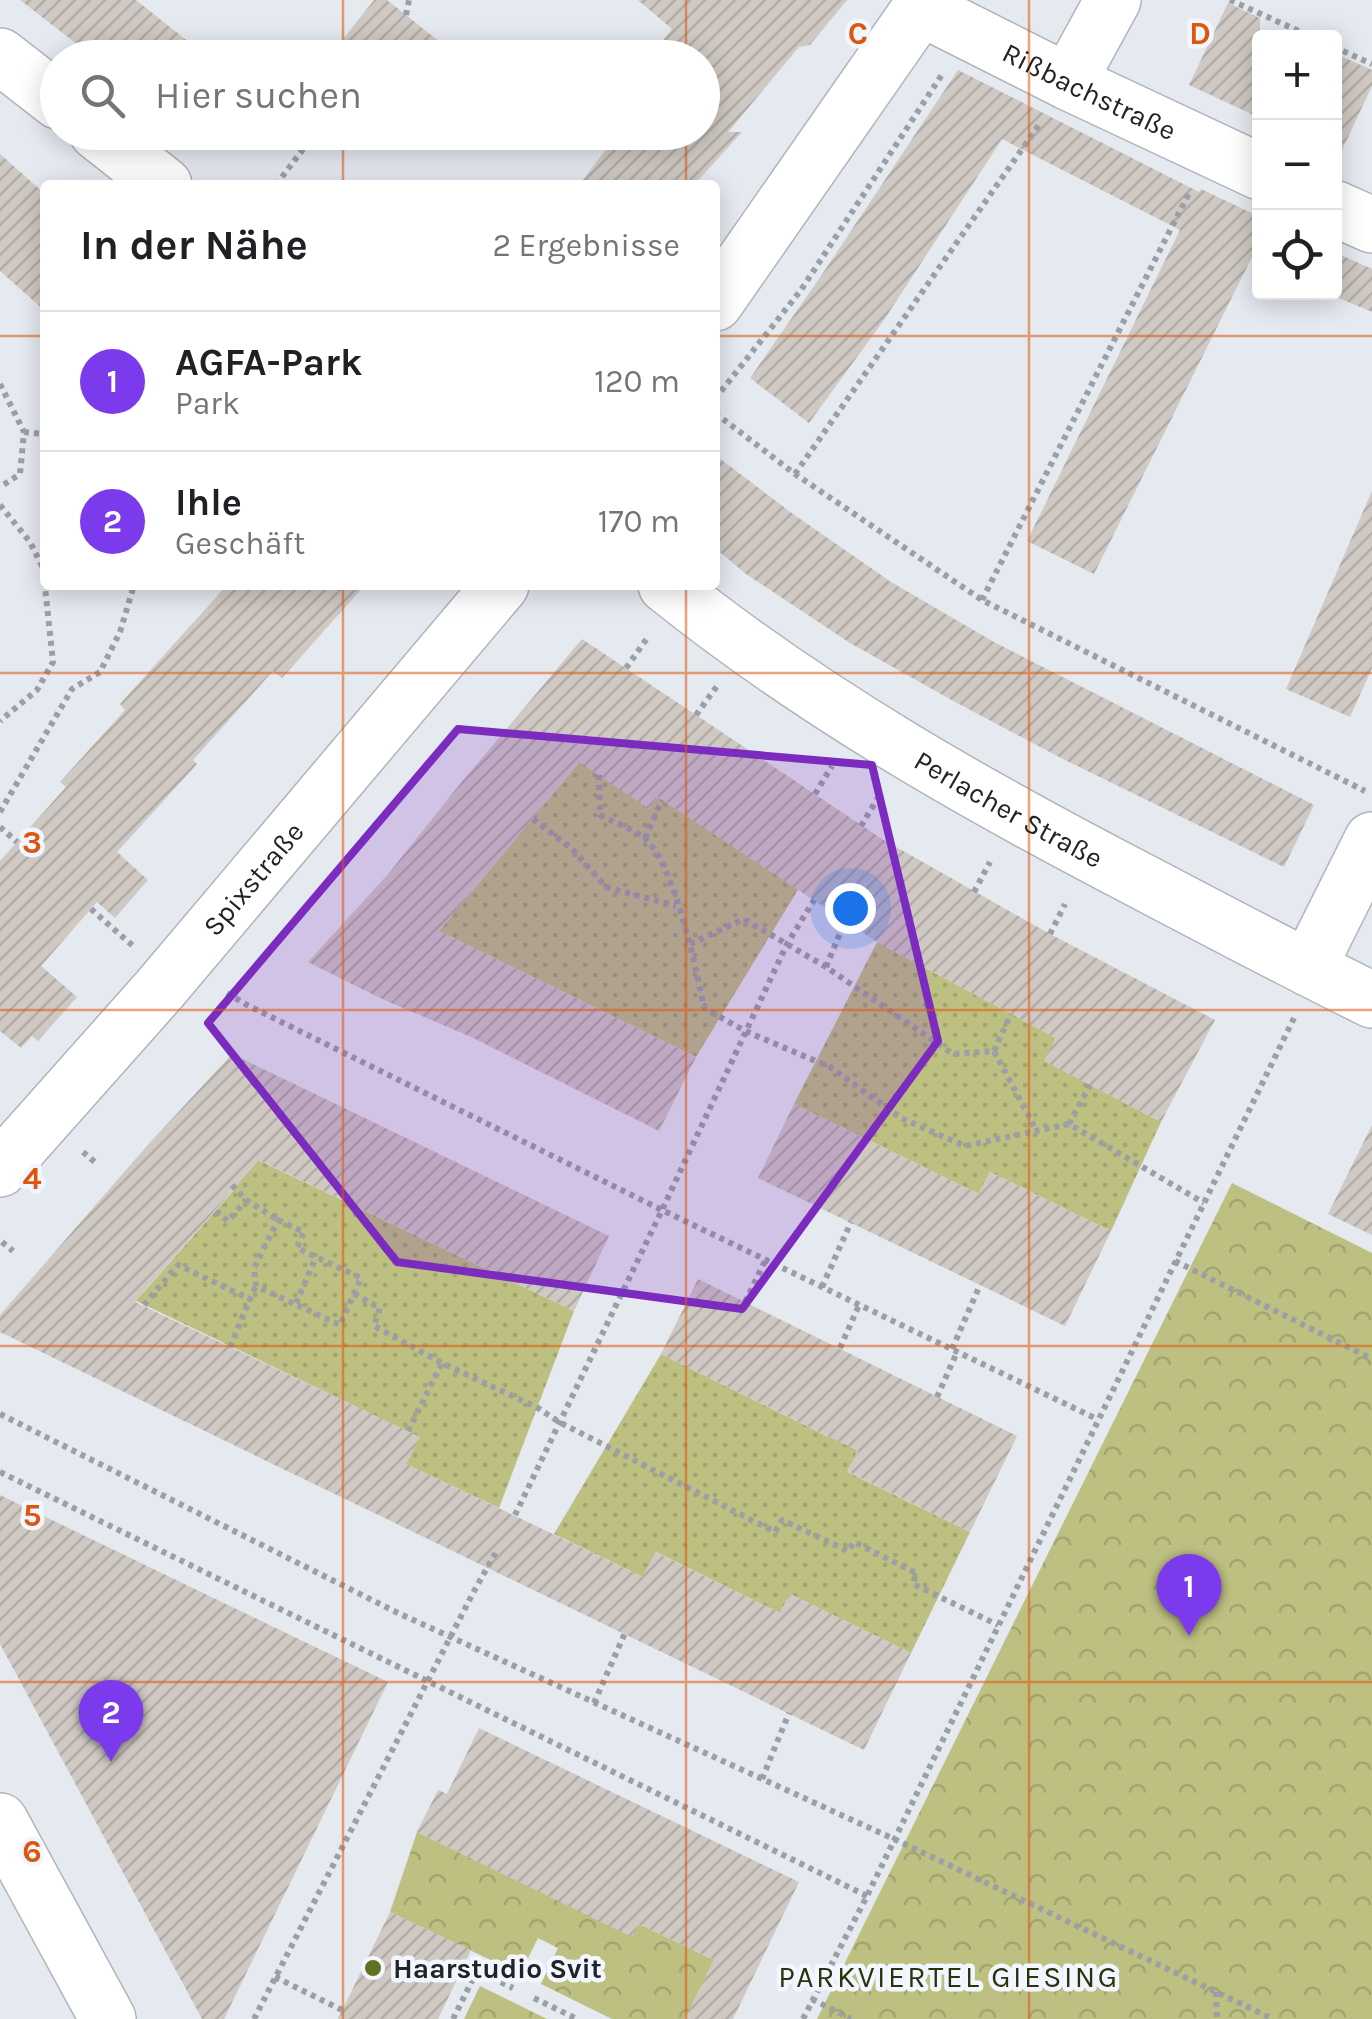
<!DOCTYPE html>
<html lang="de">
<meta charset="utf-8">
<style>
:root{--surface:#fff;--page:#f6f6f6;--text:#202124;--muted:#757577;--line:#e0e0e0;--accent:#7c3aed}
body{margin:0;font-family:Karla,sans-serif;background:var(--page);color:var(--text)}
.controls{position:absolute;right:30px;top:30px;display:grid;overflow:hidden;border-radius:10px;box-shadow:0 5px 25px #0003}
.controls button{width:90px;height:90px;display:grid;place-items:center;padding:0;border:0;border-bottom:2px solid var(--line);background:var(--surface);color:var(--text);font:50px sans-serif}
.you{position:absolute;left:850px;top:908px;width:35px;height:35px;margin:-25px;border:8px solid #fff;border-radius:50%;background:#1a73e8;box-shadow:0 0 0 15px #1a73e833}
.badge{display:grid;place-items:center;width:65px;height:65px;border-radius:50%;background:var(--accent);color:#fff;font-size:32px;font-weight:700}
.pin{position:absolute;translate:-50% -82px;filter:drop-shadow(0 2px 5px #0008)}
.pin::after{content:'';position:absolute;top:52px;width:35px;height:30px;background:inherit;clip-path:polygon(0 0,100% 0,50% 100%)}
.list{margin:0;padding:0;list-style:none}
h2{display:flex;justify-content:space-between;align-items:center;height:130px;margin:0;padding:0 40px;font-size:42px}
h2 small{font-size:32px;font-weight:400;color:var(--muted)}
.list li{display:grid;grid-template-columns:65px 1fr auto;gap:30px;align-items:center;box-sizing:border-box;height:140px;padding:0 40px;border-top:2px solid var(--line)}
.list b{display:block;font-size:38px;white-space:nowrap}
.list p{margin:0;font-size:32px;white-space:nowrap;color:var(--muted)}
.list em{font-size:32px;font-style:normal;color:var(--muted)}
.icon{flex:none;width:55px;height:55px;fill:none;stroke:currentColor;stroke-width:2;stroke-linecap:round;stroke-linejoin:round}
.map{position:relative;flex:none;width:1372px;height:2019px;overflow:hidden}
.search{position:absolute;background:var(--surface);box-shadow:0 5px 25px #0003;left:40px;top:40px;width:680px;height:110px;display:flex;align-items:center;gap:25px;box-sizing:border-box;padding:0 35px;border-radius:55px;color:var(--muted);font-size:38px}
.panel{position:absolute;background:var(--surface);box-shadow:0 5px 25px #0003;left:40px;top:180px;width:680px;height:410px;border-radius:10px}
.map>svg:first-child{display:block}
.park{fill:url(#park-crowns)}
.garden{fill:url(#garden-dots)}
.building{fill:url(#building-hatch)}
.lines{fill:none;stroke-linecap:round;stroke-linejoin:round}
.minor-casing{stroke:#b1b4bb;stroke-width:58}
.path{stroke:#9c9fa5;stroke-width:6;stroke-dasharray:5 5;stroke-linecap:butt}
.minor{stroke:#fff;stroke-width:55}
.marked{fill:#7b2cbf;fill-opacity:0.2;stroke:#7b2cbf;stroke-width:8;stroke-linejoin:round}
.grid{fill:none;stroke:#de560d;stroke-width:2.5;stroke-opacity:0.55}
.poi-dot{fill:#61711e;stroke:#f2f6fe;stroke-width:4}
.labels{text-anchor:middle;stroke-width:9;stroke-linejoin:round;paint-order:stroke}
.street-label{font-size:28px;fill:#222326;stroke:#f2f6fe}
.poi-label{font-size:28px;font-weight:bold;fill:#222326;stroke:#f2f6fe;text-anchor:start}
.neighbourhood-label{font-size:30px;letter-spacing:2.5px;fill:#2a320b;stroke:#f2f6fe}
.grid-label{font-size:32px;text-anchor:middle;font-weight:bold;fill:#de560d;stroke:#f2f6fe;stroke-width:9;stroke-linejoin:round;paint-order:stroke}
</style>
<div class="map">
<svg width="1372" height="2019" viewBox="0 0 1372 2019">
<defs>
<pattern id="park-crowns" width="20" height="18" patternUnits="userSpaceOnUse" patternTransform="scale(2.5)"><rect width="20" height="18" fill="#bdc081"/><path d="M2 6a3 3 0 1 1 6 0M12 15a3 3 0 1 1 6 0" fill="none" stroke="#a2a56f"/></pattern>
<pattern id="garden-dots" width="8" height="8" patternUnits="userSpaceOnUse" patternTransform="scale(2.5)"><rect width="8" height="8" fill="#bdc081"/><path d="M2 2h.1M6 6h.1" fill="none" stroke="#a2a56f" stroke-width="1.8" stroke-linecap="round"/></pattern>
<pattern id="building-hatch" width="6" height="6" patternUnits="userSpaceOnUse" patternTransform="scale(2.5)"><rect width="6" height="6" fill="#d0c9c3"/><path d="M-1 1l2-2M0 6l6-6M5 7l2-2" fill="none" stroke="#b2aca7"/></pattern>
</defs>
<rect width="100%" height="100%" fill="#e5e9f0"/>
<path class="park" d="M1232,1183L1372,1253V2019H817Z
M417,1832L632,1936L639,1924L714,1960L685,2019H612L541,1984L558,1948L538,1938L520,1974L390,1912Z
M480,1986L547,2019H464Z"/>
<path class="garden" d="M580,761L649,808L655,796L662,800L799,888L696,1057L439,931Z
M877,942L1056,1038L1045,1061L1161,1122L1111,1231L990,1172L979,1194L794,1104Z
M254,1158L574,1311L499,1508L406,1464L419,1437L128,1297L144,1292L232,1192Z
M661,1354L827,1436L860,1445L848,1472L970,1532L911,1653L790,1594L780,1613L656,1552L643,1577L554,1534Z"/>
<path class="building" d="M20,0H136L209,58H95Z
M374,0H387L460,58H328Z
M638,0H847L810,45L799,47L728,132H742L694,185H579L619,132H702V58H648L672,29Z
M1228,3L1260,18V118L1189,85Z
M1334,53L1372,70V86L1334,167Z
M958,70L1199,192L1201,189L1260,217V241L1094,574L1027,541L1180,230L1002,139L884,320L809,423L750,378L821,276Z
M0,154L45,194V311L0,271Z
M1334,252L1372,269V312L1334,296Z
M715,455L793,514L891,582L994,642L1314,805L1284,867L1065,760L957,703L850,643L746,574L715,548Z
M1372,491V668L1350,717L1286,689Z
M227,585H365L282,678L273,671L193,760L197,764L117,852L148,880L115,918L97,902L41,966L77,997L38,1041L32,1036L21,1048L0,1031V861L66,787L60,782L125,710L120,704Z
M582,639L882,839L1050,934L1215,1020L1161,1122L1044,1061L1056,1038L877,942L656,796L649,809L579,762L439,931L696,1057L659,1131L469,1036L382,999L308,962L389,873L460,784Z
M232,1054L609,1236L574,1311L259,1160L135,1302L420,1437L406,1464L643,1577L655,1552L780,1613L790,1594L911,1653L864,1750L0,1332V1315L145,1148Z
M794,1104L979,1194L990,1172L1111,1231L1065,1326L758,1178Z
M1372,1125V1235L1328,1214Z
M698,1279L1017,1436L970,1532L847,1471L858,1451L661,1354Z
M0,1495L388,1682L224,2019H202L0,1644Z
M479,1728L799,1882L733,2019H685L714,1960L639,1924L632,1937L417,1832L438,1790L447,1794Z
M390,1912L471,1950L438,2019H338Z"/>
<g class="lines">
<g class="minor-casing">
<g id="minor">
<path id="s1" d="M921,8L1068,82L1260,172"/>
<path d="M0,56L58,101"/>
<path d="M1068,82L1113,0"/>
<path d="M97,132L164,185"/>
<path d="M1334,208L1372,225"/>
<path d="M715,303L926,0"/>
<path id="s2" d="M666,585C814,704 981,798 1149,885C1223,924 1297,963 1372,1000"/>
<path d="M1308,968L1372,840"/>
<path id="s3" d="M0,1169L159,990L501,585"/>
<path d="M0,1821L108,2019"/>
</g>
</g>
<path class="path" d="M1230,0L1314,38
M406,15L409,0
M1334,47L1372,64
M276,185L316,132
M0,384L24,432L20,474L0,487
M715,399L801,290L943,73
M715,413L795,474L982,600L1365,791
M24,432L45,434
M795,474L1041,122
M0,505L30,542L43,568L53,662L37,690L0,721
M982,600L1190,191
M626,668L648,637
M696,715L717,686
M599,775L600,815C613,822 631,828 643,837C674,860 696,969 704,1008L745,1031L830,1067L901,1118L965,1146L1069,1124L1204,1203
M815,794L832,766
M0,812L72,689L100,672L120,632L134,585
M533,819L572,849L606,887L676,906
M861,826L879,796
M0,827L17,842
M645,838L662,800
M974,892L990,862
M91,909L133,946
M1050,934L1065,904
M690,944L744,919L826,967L953,1054L994,1051L1036,1130
M826,967L845,921
M227,993L247,1005L662,1210L1097,1419
M994,1051L1011,1014
M1069,1124L1090,1085
M83,1152L96,1163
M232,1185L246,1200L278,1220
M216,1211L228,1221L246,1200
M278,1220L304,1232L297,1248L361,1278L340,1325L256,1286L254,1268Z
M2,1242L13,1251
M1175,1261L1372,1359
M822,1287L851,1222
M354,1294L380,1308L374,1326L442,1363L538,1408L559,1422L775,1532L782,1520L848,1551L854,1542L916,1573L913,1584L998,1625
M745,1302L766,1259
M296,1303L316,1257
M144,1305L178,1265L250,1299L256,1286
M230,1347L250,1299
M840,1348L859,1305
M952,1349L980,1285
M937,1397L957,1352
M0,1414L398,1613L894,1839L1273,2019
M408,1431L442,1363
M0,1472L867,1896
M515,1515L662,1210L787,944L814,900
M594,1703L625,1633
M762,1779L789,1713
M275,1977L342,2010
M1216,1992L1217,2019
M534,1998L577,2019
M812,1999L851,2019
M254,2019L473,1593L496,1552
M453,2019L477,1971L513,1988
M803,2019L867,1896L1294,1018"/>
<use href="#minor" class="minor"/>
</g>
<path class="marked" d="M458,729L872,765L938,1041L742,1309L397,1262L208,1023Z"/>
<path class="grid" d="M343,0V58M686,0V58M1029,0V2019M343,132V185M686,132V185M0,336H45M715,336H1372M343,585V2019M686,585V2019M0,673H1372M0,1010H1372M0,1346H1372M0,1682H1372"/>
<circle class="poi-dot" cx="373" cy="1968" r="10"/>
<g class="labels">
<g class="street-label">
<text dy="10" stroke="none"><textPath href="#s1" startOffset="188">Rißbachstraße</textPath></text>
<text dy="10" stroke="none"><textPath href="#s2" startOffset="410">Perlacher Straße</textPath></text>
<text dy="10" stroke="none"><textPath href="#s3" startOffset="385">Spixstraße</textPath></text>
</g>
<g class="poi-label">
<text x="393" y="1978">Haarstudio Svit</text>
</g>
<g class="neighbourhood-label">
<text x="949" y="1987">PARKVIERTEL GIESING</text>
</g>
</g>
<g class="grid-label">
<text x="858" y="44">C</text>
<text x="1200" y="44">D</text>
<text x="32" y="853">3</text>
<text x="32" y="1189">4</text>
<text x="32" y="1526">5</text>
<text x="32" y="1862">6</text>
</g>
</svg>
<div class="controls">
<button>+</button>
<button>−</button>
<button><svg class="icon" aria-label="locate" viewBox="0 0 24 24"><circle cx="12" cy="12" r="6"/><path d="M12 2v4M12 18v4M2 12h4M18 12h4"/></svg></button>
</div>
<div class="you"></div>
<div class="pin badge" style="left:1189px;top:1636px">1</div>
<div class="pin badge" style="left:111px;top:1762px">2</div>
<div class="search"><svg class="icon" aria-label="search" viewBox="0 0 24 24"><circle cx="10" cy="10" r="6"/><path d="M15 15l6 6"/></svg>Hier suchen</div>
<section class="panel">
<h2>In der Nähe<small>2 Ergebnisse</small></h2>
<ul class="list">
<li><span class="badge">1</span><div><b>AGFA-Park</b><p>Park</p></div><em>120 m</em></li>
<li><span class="badge">2</span><div><b>Ihle</b><p>Geschäft</p></div><em>170 m</em></li>
</ul>
</section>
</div>
